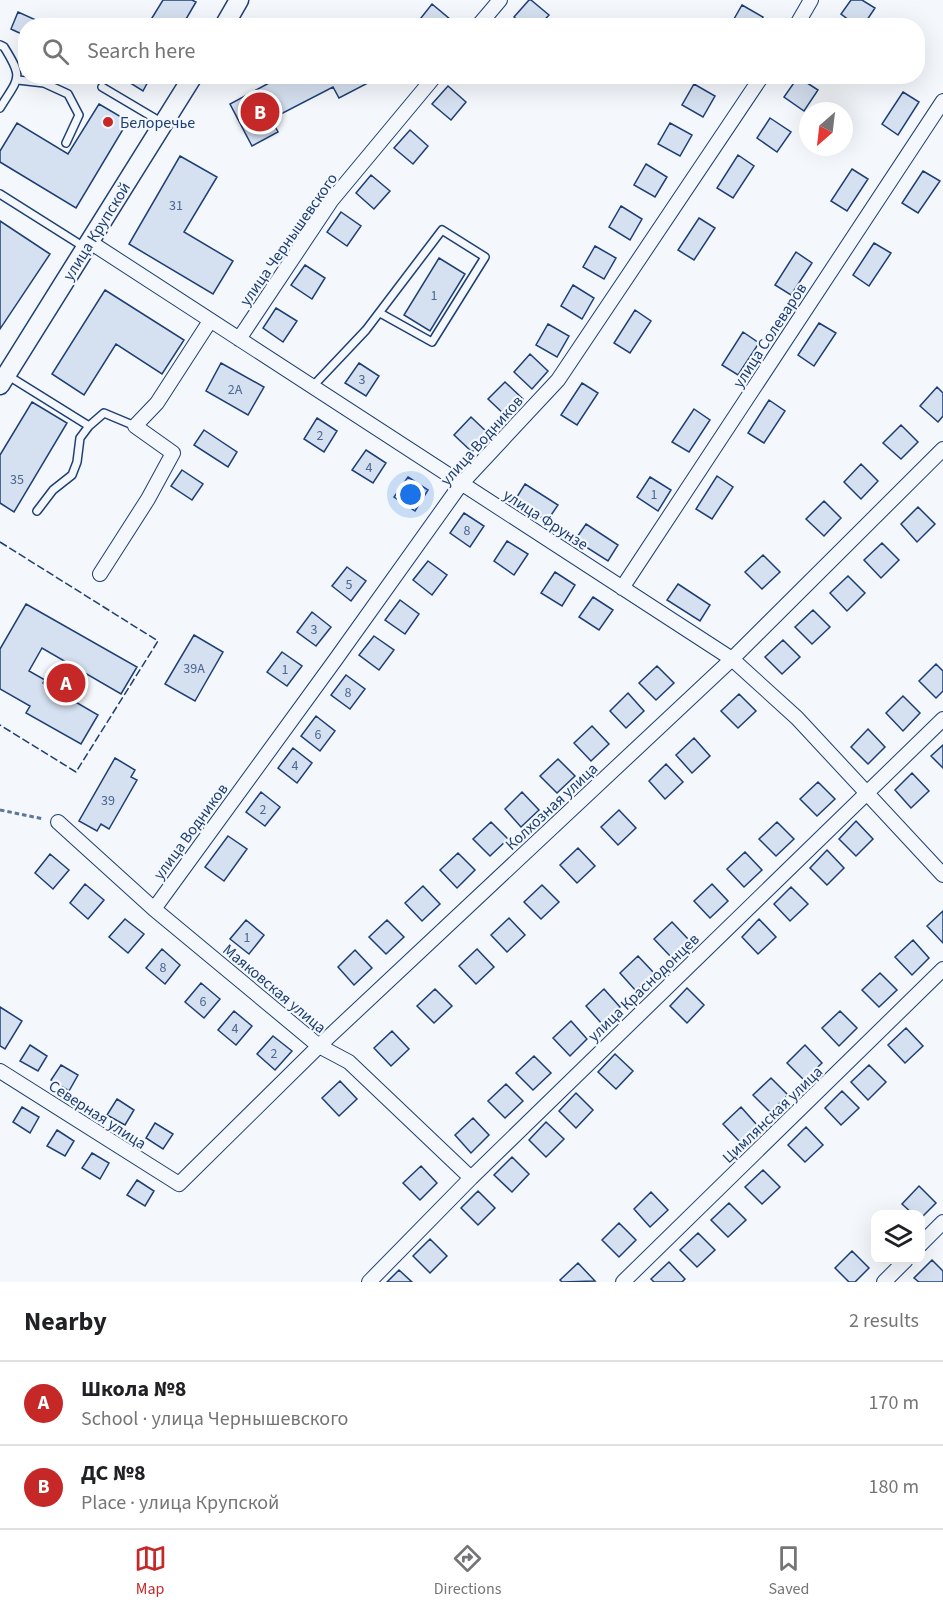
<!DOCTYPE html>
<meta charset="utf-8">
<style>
:root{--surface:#fff;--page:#f6f6f6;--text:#202124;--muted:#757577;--line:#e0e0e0;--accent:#c62828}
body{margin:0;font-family:"Source Sans 3",sans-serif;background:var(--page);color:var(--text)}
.controls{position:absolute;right:18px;bottom:18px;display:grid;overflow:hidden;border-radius:12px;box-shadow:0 6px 24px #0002}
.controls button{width:54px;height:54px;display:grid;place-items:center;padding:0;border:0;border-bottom:2px solid var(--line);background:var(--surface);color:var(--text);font:30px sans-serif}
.compass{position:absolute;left:799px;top:102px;width:54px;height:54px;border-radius:50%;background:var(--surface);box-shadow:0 6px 24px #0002;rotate:208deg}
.you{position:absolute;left:411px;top:495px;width:21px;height:21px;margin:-15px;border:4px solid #fff;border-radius:50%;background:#1a73e8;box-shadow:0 0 0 9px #1a73e833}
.badge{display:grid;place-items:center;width:39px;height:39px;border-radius:50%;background:var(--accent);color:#fff;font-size:20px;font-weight:700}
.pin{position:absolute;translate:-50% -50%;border:3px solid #fff;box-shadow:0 2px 6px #0006}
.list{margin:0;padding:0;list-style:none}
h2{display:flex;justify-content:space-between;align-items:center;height:78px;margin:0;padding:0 24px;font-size:26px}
h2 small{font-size:20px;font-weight:400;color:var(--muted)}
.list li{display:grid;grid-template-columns:39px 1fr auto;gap:18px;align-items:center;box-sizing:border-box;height:84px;padding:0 24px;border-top:2px solid var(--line)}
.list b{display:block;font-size:22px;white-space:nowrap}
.list p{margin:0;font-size:20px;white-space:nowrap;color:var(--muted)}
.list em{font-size:20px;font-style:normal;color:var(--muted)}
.icon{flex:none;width:33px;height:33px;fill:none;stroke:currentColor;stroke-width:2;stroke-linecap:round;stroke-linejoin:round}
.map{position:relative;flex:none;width:943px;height:1282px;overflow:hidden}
.search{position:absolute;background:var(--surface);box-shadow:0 6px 24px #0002;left:18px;right:18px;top:18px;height:66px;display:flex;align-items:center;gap:15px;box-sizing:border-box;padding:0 21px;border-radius:24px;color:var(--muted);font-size:22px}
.sheet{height:246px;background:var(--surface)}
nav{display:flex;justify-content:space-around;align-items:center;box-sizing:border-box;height:84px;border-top:2px solid var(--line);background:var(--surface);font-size:16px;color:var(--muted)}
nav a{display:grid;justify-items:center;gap:3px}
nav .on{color:var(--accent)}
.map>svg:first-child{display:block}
.building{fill:#d5e0f0;stroke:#1d3f73;stroke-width:1.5}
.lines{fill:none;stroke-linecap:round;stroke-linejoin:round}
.service-casing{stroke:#1d3f73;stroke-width:10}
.minor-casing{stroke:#1d3f73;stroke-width:16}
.tertiary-casing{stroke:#1d3f73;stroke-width:21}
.path{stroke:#5e769c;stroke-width:3;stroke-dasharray:4.5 3;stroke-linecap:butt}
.service{stroke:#f4f7fb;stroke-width:7}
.minor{stroke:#f4f7fb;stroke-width:14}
.tertiary{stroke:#f4f7fb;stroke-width:18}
.fence{stroke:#1d3f73;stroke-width:1.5;stroke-dasharray:8 3;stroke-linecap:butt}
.poi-dot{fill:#c62828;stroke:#f4f7fb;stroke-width:2}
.labels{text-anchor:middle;stroke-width:4.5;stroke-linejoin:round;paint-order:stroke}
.number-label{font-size:14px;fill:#4b6792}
.poi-label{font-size:16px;fill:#1d3f73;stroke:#f4f7fb;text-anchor:start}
.street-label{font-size:16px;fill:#1d3f73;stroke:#f4f7fb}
</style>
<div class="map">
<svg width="943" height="1282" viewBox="0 0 943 1282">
<rect width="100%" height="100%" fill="#f4f7fb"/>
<path class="building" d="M163,0H192L196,2L182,26H147Z
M529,0H531L549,15L539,26H524L514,17Z
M851,0H862L875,8L863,26H857L841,14Z
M432,4L451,20L447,26H419L417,23Z
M742,5L763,17L759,26H730Z
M18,12L36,20L33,26H26V36L11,29Z
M119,76H151L143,91Z
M282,76H365L368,83L339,98L333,87L271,119L278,132L252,146L230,104Z
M798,77L818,90L804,111L784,97Z
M694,84L715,96L703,117L682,105Z
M448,86L466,102L451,120L432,104Z
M903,92L919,102L898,135L882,124Z
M99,104L128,121L76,208L0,162V151L17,123L68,154Z
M770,118L791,132L777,152L757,138Z
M670,123L692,135L680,156L658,144Z
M410,130L428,146L413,164L394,148Z
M738,155L754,166L733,198L717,188Z
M180,156L217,177L184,232L233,261L213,294L129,244Z
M646,164L667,177L655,197L634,185Z
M852,169L868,179L847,211L831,201Z
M923,171L940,181L918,213L902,203Z
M371,175L390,191L374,209L356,193Z
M621,206L642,219L630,240L609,227Z
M341,212L361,226L347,246L327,232Z
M699,218L715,228L694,260L678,250Z
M0,221L50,254L0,329Z
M874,243L891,253L869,286L853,275Z
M595,246L616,258L604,279L583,267Z
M796,252L812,263L791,295L775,285Z
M439,258L465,274L430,331L404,315Z
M305,265L325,278L312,299L291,285Z
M573,285L594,298L582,319L561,306Z
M105,290L184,340L162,374L116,344L84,395L52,374Z
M276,308L297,321L283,342L263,328Z
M635,310L651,321L630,353L614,343Z
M819,323L836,333L814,366L798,355Z
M548,324L569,336L557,357L536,345Z
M743,332L759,343L738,375L722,365Z
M530,354L548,371L532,389L514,372Z
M221,363L264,387L248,415L206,391Z
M359,363L379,376L366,396L345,383Z
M505,382L523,399L506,416L488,399Z
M582,383L598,393L577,425L561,415Z
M937,387L943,393V416L938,422L920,406Z
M769,400L785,411L764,443L748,433Z
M32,402L67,423L14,512L0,503V455Z
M694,409L710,420L689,452L672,442Z
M471,417L489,434L472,452L454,435Z
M317,418L337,431L324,452L304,439Z
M901,425L918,442L901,459L883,443Z
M204,430L237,452L228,467L194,445Z
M366,450L386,463L373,483L352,470Z
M861,464L878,481L861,499L844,482Z
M182,470L203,484L192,500L171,486Z
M717,476L733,487L712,519L696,509Z
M408,477L428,490L415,511L394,497Z
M650,477L671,490L658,511L637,497Z
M525,484L558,505L547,521L515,500Z
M824,501L841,518L824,536L806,519Z
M918,507L935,524L917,542L901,524Z
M464,513L484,526L470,547L450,533Z
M586,524L618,545L608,561L575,540Z
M507,541L528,554L514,575L494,561Z
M882,543L899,560L881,578L864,560Z
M763,555L780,572L762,589L745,572Z
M428,561L447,575L432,595L413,580Z
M347,567L366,581L351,601L332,586Z
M555,572L575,585L562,606L541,593Z
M848,576L865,593L847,611L830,593Z
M678,584L710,605L700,621L667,600Z
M593,597L613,610L599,630L579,617Z
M400,600L419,614L405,634L385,620Z
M26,604L137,667L121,694L42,648L29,671L45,680L43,683L98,715L81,744L26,713L30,706L0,689V649Z
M813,610L830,627L812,644L795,627Z
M312,612L331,627L316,646L297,632Z
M194,635L223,652L195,701L165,684Z
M374,636L394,650L379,670L359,655Z
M783,640L800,657L782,674L765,657Z
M282,652L302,666L287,686L267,672Z
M936,664L943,671V691L936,698L919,681Z
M657,666L674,683L656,700L639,683Z
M346,675L365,689L350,709L331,695Z
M628,693L644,711L626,728L610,711Z
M739,694L756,711L738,728L721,711Z
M903,696L920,713L903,731L886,713Z
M316,716L335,731L320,751L301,736Z
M592,726L609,744L591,761L574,743Z
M868,729L885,747L868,764L851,747Z
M694,738L710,756L692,773L676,755Z
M943,745V768L931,756Z
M293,748L312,763L297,783L278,768Z
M115,758L135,770L131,777L137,780L109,829L101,824L97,831L79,821Z
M558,759L575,776L557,793L540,776Z
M666,764L683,782L665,799L649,781Z
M912,773L929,791L911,808L895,790Z
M818,782L835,799L817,816L800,799Z
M261,792L280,807L265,826L246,812Z
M522,792L539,810L521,827L505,809Z
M619,810L636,828L618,845L601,827Z
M856,821L873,839L856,856L839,839Z
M491,822L508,839L490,856L473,839Z
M777,822L794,839L776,856L759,839Z
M228,836L247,849L224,881L205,867Z
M578,848L595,866L577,883L560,865Z
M827,850L844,868L827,885L810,868Z
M745,852L762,870L744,887L727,869Z
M458,853L475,870L457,888L440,870Z
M50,854L69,870L53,889L35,873Z
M85,884L104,900L88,919L70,903Z
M712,884L728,901L710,918L694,901Z
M542,885L559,902L541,919L524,902Z
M423,886L440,904L422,921L405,903Z
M791,887L808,904L790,921L774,904Z
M943,911V943L927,926Z
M509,918L525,935L507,952L491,935Z
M125,919L144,934L128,953L109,937Z
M759,919L776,937L758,954L742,937Z
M246,920L264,935L249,954L230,939Z
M387,920L404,937L386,954L369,937Z
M672,922L689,940L671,957L654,939Z
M913,940L929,958L912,975L895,957Z
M162,949L180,965L165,984L146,968Z
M477,949L494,967L476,984L459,966Z
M355,950L372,968L354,985L338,967Z
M638,956L654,973L636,991L620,973Z
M880,973L897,990L879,1007L862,990Z
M201,983L220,999L204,1018L185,1002Z
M687,988L704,1005L687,1023L670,1006Z
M435,989L452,1006L434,1023L417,1006Z
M604,989L620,1007L602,1024L586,1006Z
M0,1007L22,1021L5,1049L0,1046Z
M234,1011L252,1026L236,1045L218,1030Z
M840,1011L857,1028L839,1046L822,1028Z
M571,1021L587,1039L570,1056L553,1038Z
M906,1028L923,1046L905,1063L888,1045Z
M392,1031L409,1049L391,1066L374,1048Z
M273,1036L292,1051L275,1070L257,1054Z
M30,1045L47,1056L38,1071L20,1061Z
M805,1045L822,1063L804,1080L787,1063Z
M615,1054L633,1071L616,1089L598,1072Z
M534,1056L551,1073L533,1090L516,1073Z
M61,1065L78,1075L69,1091L51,1080Z
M869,1065L886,1082L868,1100L851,1082Z
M771,1078L788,1095L770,1112L753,1095Z
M340,1081L357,1099L339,1116L322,1098Z
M506,1084L523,1101L505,1118L488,1101Z
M842,1091L859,1108L841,1125L825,1108Z
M576,1093L593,1110L576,1128L559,1111Z
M117,1099L134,1110L125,1125L107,1115Z
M22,1107L39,1117L30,1133L13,1122Z
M741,1107L757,1125L740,1142L723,1124Z
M473,1118L489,1135L471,1153L455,1135Z
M546,1122L564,1139L546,1157L529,1140Z
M155,1123L173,1134L163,1149L146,1138Z
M806,1127L823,1145L805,1162L788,1145Z
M57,1130L74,1141L65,1156L47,1146Z
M92,1153L109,1163L100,1179L82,1168Z
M512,1157L529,1174L512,1192L494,1175Z
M421,1166L437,1183L420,1200L403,1183Z
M763,1170L780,1187L762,1204L745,1187Z
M137,1180L154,1191L145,1206L127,1195Z
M919,1186L936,1203L920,1219V1214H913L902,1204Z
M478,1191L495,1208L478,1225L461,1208Z
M651,1192L668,1210L650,1227L634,1209Z
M729,1203L746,1220L728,1237L711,1220Z
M619,1223L636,1240L619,1257L602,1240Z
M698,1233L715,1250L697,1267L680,1250Z
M430,1239L447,1256L430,1273L413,1256Z
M852,1251L869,1268L855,1282H849L835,1268Z
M932,1260L943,1271V1282H919L914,1278Z
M669,1262L685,1279L682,1282H654L651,1279Z
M578,1263L595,1281L562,1282L560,1280Z
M399,1270L412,1282H387Z"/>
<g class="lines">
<g class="service-casing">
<path id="service" d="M0,45L4,47C24,79 19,77 0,108
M18,80L44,83L68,94L79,115L66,143
M102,87L161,122
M0,194L84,247
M7,375L89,426
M313,386L366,330L442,230L485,257L432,342L380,313
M37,511L53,490L72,475L77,462L80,438L89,426L104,413L135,426"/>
</g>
<g class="minor-casing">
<path id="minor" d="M478,26L500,0
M796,26L811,0
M90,242L732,659L797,718L943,875
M239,339L331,201L435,76
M100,574L148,499L173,453L135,426L157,403L210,321
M622,588L943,101
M58,822L154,909L319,1046L349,1062L471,1178
M154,909L336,659L461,484L558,380L762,76
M0,1071L179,1184L319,1046L732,659L943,449
M920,1245L943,1222
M369,1282L471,1178L943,719
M623,1282L943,969
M884,1282L906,1260"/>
</g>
<g class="tertiary-casing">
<path id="tertiary" d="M224,26L239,0
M0,385L193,76"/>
</g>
<path class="path" d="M0,810L44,819"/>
<use href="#service" class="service"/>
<use href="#minor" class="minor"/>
<use href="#tertiary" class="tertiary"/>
<path class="fence" d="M0,542L158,641L76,772L0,725"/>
</g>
<circle class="poi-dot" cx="108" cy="122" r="6"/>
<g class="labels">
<g class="number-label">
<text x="176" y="210">31</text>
<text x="434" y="300">1</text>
<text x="362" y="384">3</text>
<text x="235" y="394">2А</text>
<text x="320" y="440">2</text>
<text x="369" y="472">4</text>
<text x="17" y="484">35</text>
<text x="654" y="499">1</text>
<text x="467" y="535">8</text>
<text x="349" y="589">5</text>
<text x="314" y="634">3</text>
<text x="194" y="673">39А</text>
<text x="285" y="674">1</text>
<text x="348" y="697">8</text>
<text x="318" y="739">6</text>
<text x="295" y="770">4</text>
<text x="108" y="805">39</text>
<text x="263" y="814">2</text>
<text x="247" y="942">1</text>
<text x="163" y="972">8</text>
<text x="203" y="1006">6</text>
<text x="235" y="1033">4</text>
<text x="274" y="1058">2</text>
</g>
<g class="poi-label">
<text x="120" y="128">Белоречье</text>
</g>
<g class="street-label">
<text transform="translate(96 231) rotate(-58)" y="6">улица Крупской</text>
<text transform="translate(288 239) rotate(-55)" y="6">улица Чернышевского</text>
<text transform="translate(769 335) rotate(-57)" y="6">улица Солеваров</text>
<text transform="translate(481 440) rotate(-48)" y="6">улица Водников</text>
<text transform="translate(546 519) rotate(33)" y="6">улица Фрунзе</text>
<text transform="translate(551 806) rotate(-43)" y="6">Колхозная улица</text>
<text transform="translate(190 831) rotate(-54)" y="6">улица Водников</text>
<text transform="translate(643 987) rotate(-44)" y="6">улица Краснодонцев</text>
<text transform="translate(275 988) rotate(40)" y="6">Маяковская улица</text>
<text transform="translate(98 1114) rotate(33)" y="6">Северная улица</text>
<text transform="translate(772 1114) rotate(-44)" y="6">Цимлянская улица</text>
</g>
</g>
</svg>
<div class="controls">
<button><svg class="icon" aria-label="layers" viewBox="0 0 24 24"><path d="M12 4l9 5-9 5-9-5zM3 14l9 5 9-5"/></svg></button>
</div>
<svg class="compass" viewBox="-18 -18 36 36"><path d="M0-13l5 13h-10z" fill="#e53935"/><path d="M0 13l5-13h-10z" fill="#757577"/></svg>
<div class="you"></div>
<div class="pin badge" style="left:66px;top:683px">A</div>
<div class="pin badge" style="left:260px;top:112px">B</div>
<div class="search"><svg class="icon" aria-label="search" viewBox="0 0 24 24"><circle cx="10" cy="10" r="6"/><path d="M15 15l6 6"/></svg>Search here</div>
</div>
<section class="sheet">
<h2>Nearby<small>2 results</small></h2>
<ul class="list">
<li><span class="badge">A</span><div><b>Школа №8</b><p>School · улица Чернышевского</p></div><em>170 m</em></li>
<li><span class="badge">B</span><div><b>ДС №8</b><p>Place · улица Крупской</p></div><em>180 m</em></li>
</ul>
</section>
<nav>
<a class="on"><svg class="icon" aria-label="map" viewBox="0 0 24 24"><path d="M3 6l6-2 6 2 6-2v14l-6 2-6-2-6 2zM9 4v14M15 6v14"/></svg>Map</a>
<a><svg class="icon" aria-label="directions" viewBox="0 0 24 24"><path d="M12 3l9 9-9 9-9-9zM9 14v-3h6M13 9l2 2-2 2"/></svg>Directions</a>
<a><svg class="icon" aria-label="saved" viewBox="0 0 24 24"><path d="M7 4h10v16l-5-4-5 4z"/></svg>Saved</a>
</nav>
